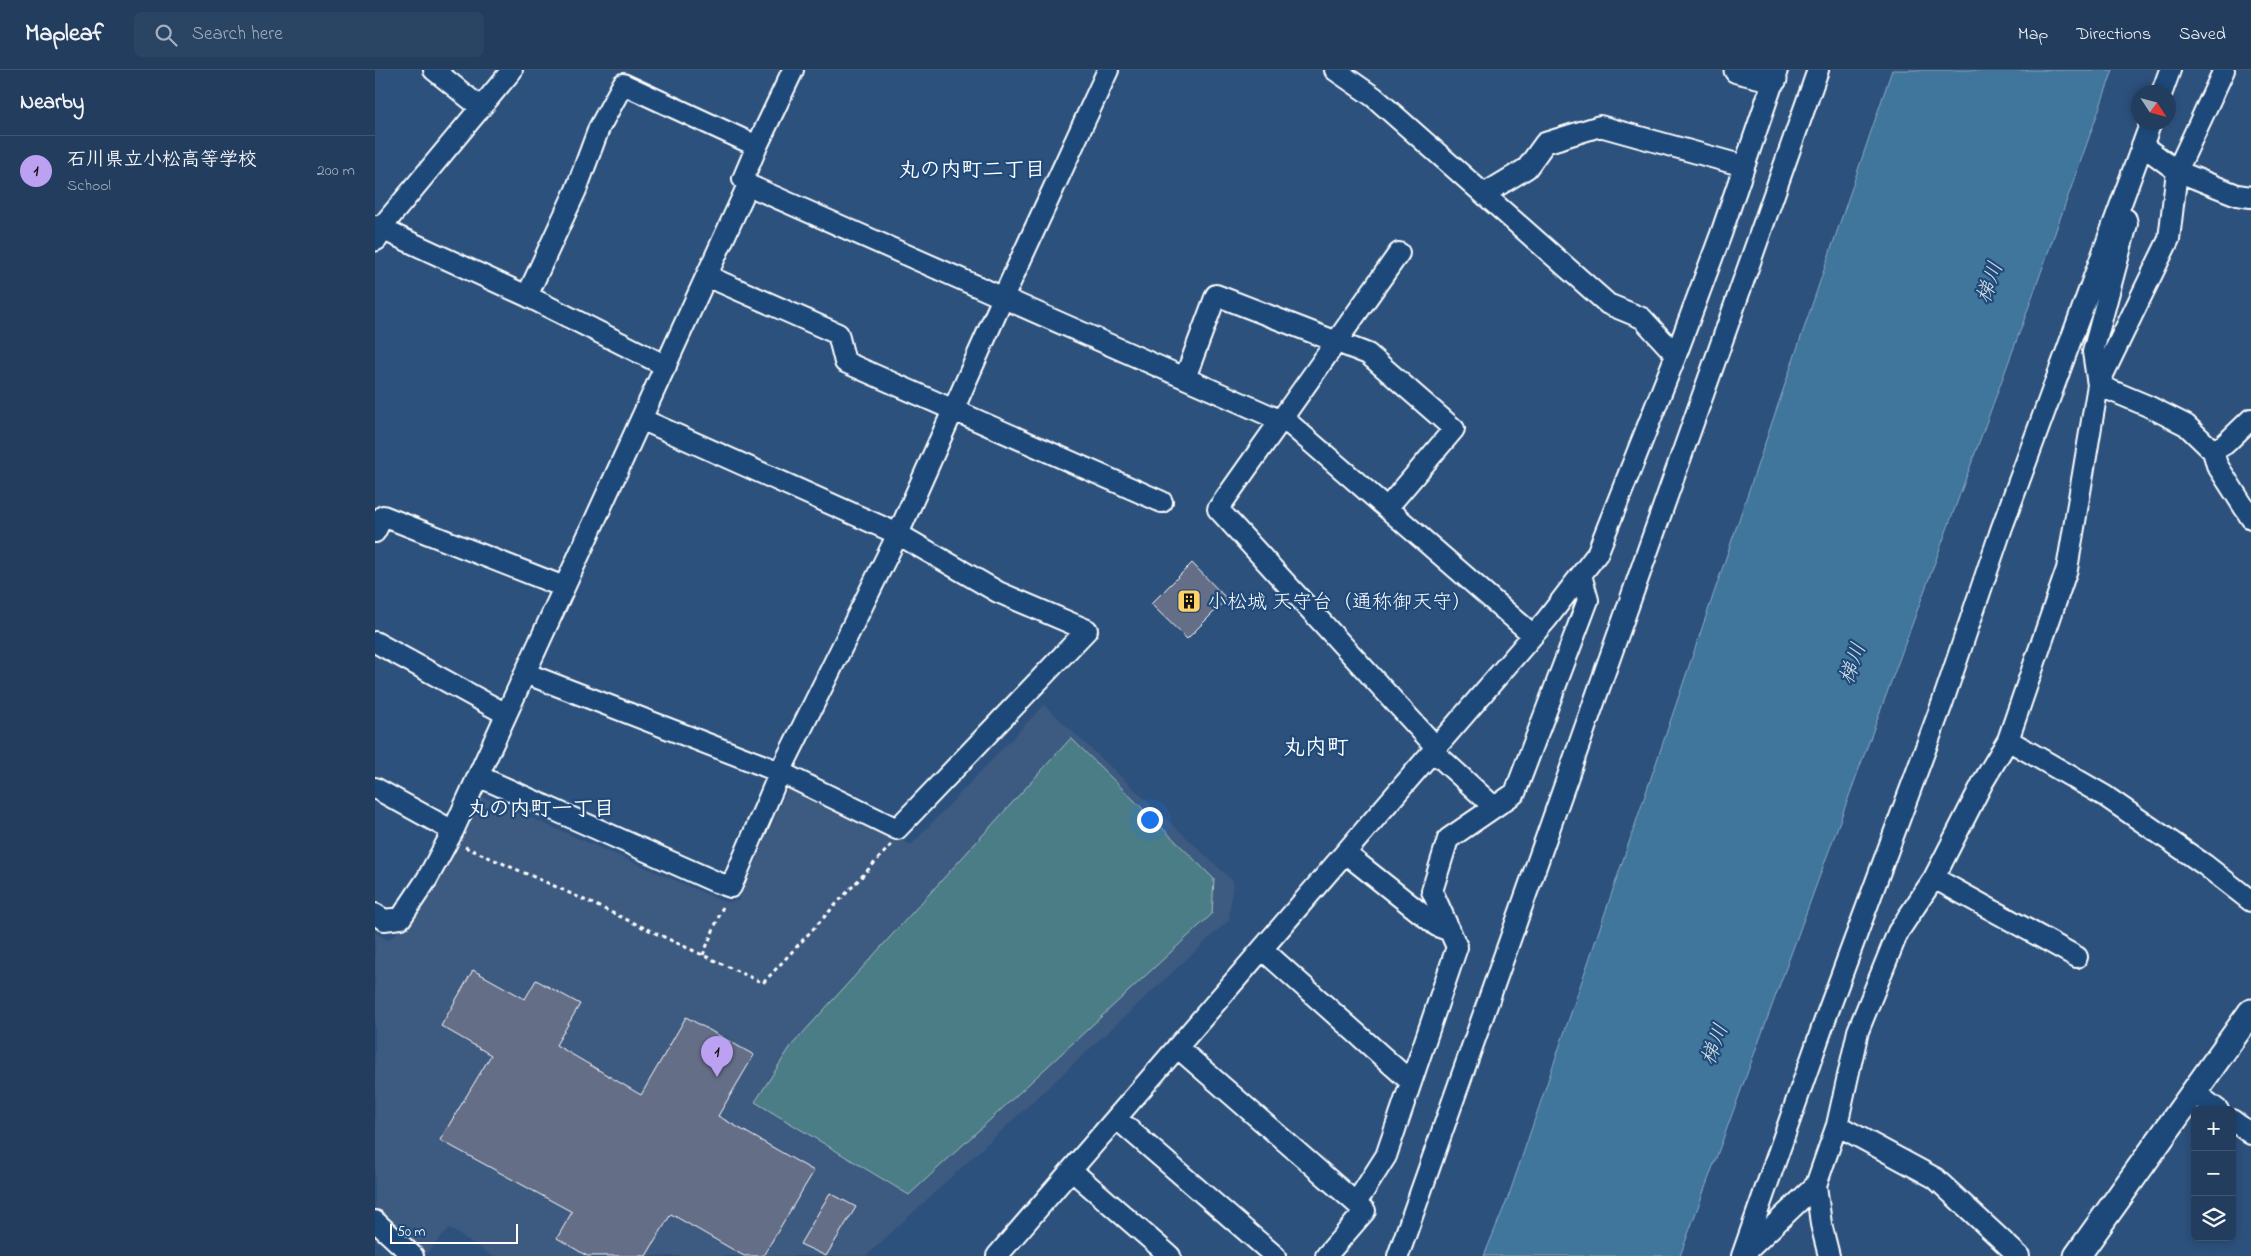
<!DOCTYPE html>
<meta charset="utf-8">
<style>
:root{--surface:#223d5e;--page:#2a4464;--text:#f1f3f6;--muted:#a2aebc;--line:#3f5673;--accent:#bca0f2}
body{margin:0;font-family:"Indie Flower","Klee One",sans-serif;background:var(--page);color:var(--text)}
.controls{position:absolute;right:15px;bottom:15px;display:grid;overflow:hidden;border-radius:8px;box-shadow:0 2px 8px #0003}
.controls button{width:45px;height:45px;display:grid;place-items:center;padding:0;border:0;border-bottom:1px solid var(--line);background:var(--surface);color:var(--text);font:25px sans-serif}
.compass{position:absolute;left:1756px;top:15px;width:45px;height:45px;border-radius:50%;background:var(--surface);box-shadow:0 2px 8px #0003;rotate:126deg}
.scale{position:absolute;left:15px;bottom:12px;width:128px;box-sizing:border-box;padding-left:5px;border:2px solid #fff;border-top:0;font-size:14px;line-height:18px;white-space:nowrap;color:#fff;-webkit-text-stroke:4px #1f4a7a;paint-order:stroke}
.you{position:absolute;left:774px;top:749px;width:18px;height:18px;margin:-12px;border:4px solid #fff;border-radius:50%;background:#1a73e8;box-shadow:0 0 0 8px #1a73e833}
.badge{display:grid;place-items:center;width:32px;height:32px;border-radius:50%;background:var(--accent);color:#111;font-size:16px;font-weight:700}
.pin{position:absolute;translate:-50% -41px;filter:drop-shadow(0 1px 2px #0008)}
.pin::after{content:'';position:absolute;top:26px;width:18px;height:15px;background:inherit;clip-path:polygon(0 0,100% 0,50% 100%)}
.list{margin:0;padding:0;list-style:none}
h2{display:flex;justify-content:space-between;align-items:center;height:65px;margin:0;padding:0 20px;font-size:21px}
h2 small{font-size:16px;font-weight:400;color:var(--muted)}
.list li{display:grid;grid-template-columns:32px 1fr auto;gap:15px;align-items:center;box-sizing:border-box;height:70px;padding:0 20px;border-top:1px solid var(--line)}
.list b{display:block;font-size:19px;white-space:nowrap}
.list p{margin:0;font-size:16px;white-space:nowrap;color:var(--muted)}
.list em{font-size:16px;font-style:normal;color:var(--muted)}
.icon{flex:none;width:28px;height:28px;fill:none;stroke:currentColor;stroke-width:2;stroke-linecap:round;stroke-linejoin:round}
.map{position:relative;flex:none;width:1876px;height:1186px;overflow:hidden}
header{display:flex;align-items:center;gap:30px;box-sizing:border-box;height:70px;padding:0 25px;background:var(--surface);border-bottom:1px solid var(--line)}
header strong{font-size:24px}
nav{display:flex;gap:28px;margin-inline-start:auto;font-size:18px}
.search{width:350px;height:45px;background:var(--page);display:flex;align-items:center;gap:12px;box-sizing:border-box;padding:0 18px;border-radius:8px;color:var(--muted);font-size:19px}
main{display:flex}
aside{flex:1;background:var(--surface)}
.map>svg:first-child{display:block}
.built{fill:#3e5a80}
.green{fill:#4c7d87;stroke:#a6bec3}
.water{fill:#40759c;stroke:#8cacc4}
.building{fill:#656e87;stroke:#fff}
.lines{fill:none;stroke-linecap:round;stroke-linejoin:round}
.minor-casing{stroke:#fff;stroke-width:24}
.tertiary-casing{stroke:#fff;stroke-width:29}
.path{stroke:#fff;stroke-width:3;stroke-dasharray:4 4;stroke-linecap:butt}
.minor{stroke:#1f4a7a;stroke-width:20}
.tertiary{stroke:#1f4a7a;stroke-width:25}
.labels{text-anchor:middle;stroke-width:4.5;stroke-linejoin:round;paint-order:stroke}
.poi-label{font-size:20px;fill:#fff;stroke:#1f4a7a;text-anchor:start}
.neighbourhood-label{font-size:21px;font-weight:bold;fill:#fff;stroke:#1f4a7a}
.water-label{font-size:21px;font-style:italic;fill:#d9e3eb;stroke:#1f4a7a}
.quarter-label{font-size:22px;font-weight:bold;fill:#fff;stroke:#1f4a7a}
</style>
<header>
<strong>Mapleaf</strong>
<div class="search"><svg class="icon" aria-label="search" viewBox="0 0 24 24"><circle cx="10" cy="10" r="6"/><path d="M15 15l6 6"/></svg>Search here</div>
<nav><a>Map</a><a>Directions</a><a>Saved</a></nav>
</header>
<main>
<aside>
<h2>Nearby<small></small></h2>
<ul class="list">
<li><span class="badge">1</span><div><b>石川県立小松高等学校</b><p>School</p></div><em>200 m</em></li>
</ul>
</aside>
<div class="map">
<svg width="1876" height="1186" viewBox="0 0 1876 1186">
<rect width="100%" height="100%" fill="#2d517d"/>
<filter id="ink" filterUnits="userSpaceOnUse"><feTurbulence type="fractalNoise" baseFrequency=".02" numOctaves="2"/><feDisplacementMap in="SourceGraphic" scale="10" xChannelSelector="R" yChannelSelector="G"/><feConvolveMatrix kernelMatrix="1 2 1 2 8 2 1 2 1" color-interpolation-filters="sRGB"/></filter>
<g filter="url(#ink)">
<path class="built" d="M669,635L858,811L854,850L491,1186H117L74,1158L50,1186L0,1144V863L13,870L31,855L92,720L350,832L363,831L413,718L536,775Z"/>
<path class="green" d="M696,668L839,809L837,844L534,1125L380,1032L416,976Z"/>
<path class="water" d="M1517,0H1738L1649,250L1305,1186H1109L1134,1125Z"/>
<path class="building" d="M817,493L852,529L812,569L776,534Z
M98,900L150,929L161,910L205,934L181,975L266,1025L311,947L379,985L343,1046L439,1101L388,1186H369L296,1144L271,1186H212L182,1168L197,1142L65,1070L116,985L66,956Z
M455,1123L481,1137L451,1186L425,1174Z"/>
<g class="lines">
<g class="minor-casing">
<path id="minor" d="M59,0L105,37
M418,0L382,76L368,109L373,115L916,355L1158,565
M960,0L999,27L1233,234L1267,248L1301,285
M1787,22L1795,0
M1767,75L1802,101L1862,125L1876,127
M1109,124L1152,98L1170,73L1225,56L1369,96
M0,156L152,226L291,296
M5,159L137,0
M1024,183L843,439L1061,677
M332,206L463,264L470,292L787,432
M152,226L201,120L224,58L248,14L382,76
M810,308L841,225L993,284L1079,359L1012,438
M1723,315L1773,336L1811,355L1838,381L1842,395L1876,448
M1723,315L1718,282L1752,154L1751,149
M1838,381L1850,374L1876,349
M0,462L8,446L189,517
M0,572L131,644
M150,603L405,702L522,759L712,560L623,522L523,464L266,349
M1633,670L1730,726L1830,795L1876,831
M1058,681L1119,737
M103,706L341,812L356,817L405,702L523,464L628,228L733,0
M0,718L78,761
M970,783L1062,856L1075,861
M1559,808L1702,887
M0,844L9,850L26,848L52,809L78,761L373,115
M887,879L1036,1012
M802,977L990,1141L951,1186
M1819,1022L1843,1040
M741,1048L900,1186
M1857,1050L1876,1064
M1462,1055L1560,1108L1644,1186
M696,1100L795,1186
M981,1133L1011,1086L1082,877L1057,821L1073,769L1140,723L1213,530L1206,505
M0,1151L38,1186
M1371,1182L1441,1115
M622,1186L1172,549L1222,484L1301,285L1346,164L1402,0
M1023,1186L1443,0
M1367,1186L1451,947L1567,634L1626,460L1776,52
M1454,1186L1446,1154L1441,1115L1462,1055L1483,961L1523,862L1559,808L1608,712L1633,670L1692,499L1723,315L1794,169L1802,101L1849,0"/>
</g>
<g class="tertiary-casing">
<path id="tertiary" d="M1362,0L1399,9
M0,168L5,159
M1702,1186L1876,942"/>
</g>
<path class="path" d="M90,777L175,814L388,913L516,775
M328,885L349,834"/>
<use href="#minor" class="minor"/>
<use href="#tertiary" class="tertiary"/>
</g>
</g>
<defs>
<g id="building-square" transform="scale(1.25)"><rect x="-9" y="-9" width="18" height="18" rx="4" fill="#ffd166" stroke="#1f4a7a"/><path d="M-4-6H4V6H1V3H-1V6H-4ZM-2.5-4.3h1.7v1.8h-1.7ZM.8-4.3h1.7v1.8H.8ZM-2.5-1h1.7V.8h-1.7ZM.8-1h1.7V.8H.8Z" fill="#111"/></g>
</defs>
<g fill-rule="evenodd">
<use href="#building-square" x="814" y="531"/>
</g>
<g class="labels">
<g class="poi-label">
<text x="832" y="538">小松城 天守台（通称御天守）</text>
</g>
<g class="neighbourhood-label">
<text x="597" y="106">丸の内町二丁目</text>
<text x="166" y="745">丸の内町一丁目</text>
</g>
<g class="water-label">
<text transform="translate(1614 212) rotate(-70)" y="7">梯川</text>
<text transform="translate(1477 593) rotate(-70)" y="7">梯川</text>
<text transform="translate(1339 974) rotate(-69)" y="7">梯川</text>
</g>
<g class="quarter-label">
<text x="941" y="684">丸内町</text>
</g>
</g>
</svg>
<div class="controls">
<button>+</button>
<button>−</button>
<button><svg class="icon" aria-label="layers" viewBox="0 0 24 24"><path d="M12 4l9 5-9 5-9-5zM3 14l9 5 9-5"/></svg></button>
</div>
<svg class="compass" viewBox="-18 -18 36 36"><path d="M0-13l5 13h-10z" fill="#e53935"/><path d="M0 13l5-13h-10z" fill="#a2aebc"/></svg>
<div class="scale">50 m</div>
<div class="you"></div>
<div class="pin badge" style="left:342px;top:1007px">1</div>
</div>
</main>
